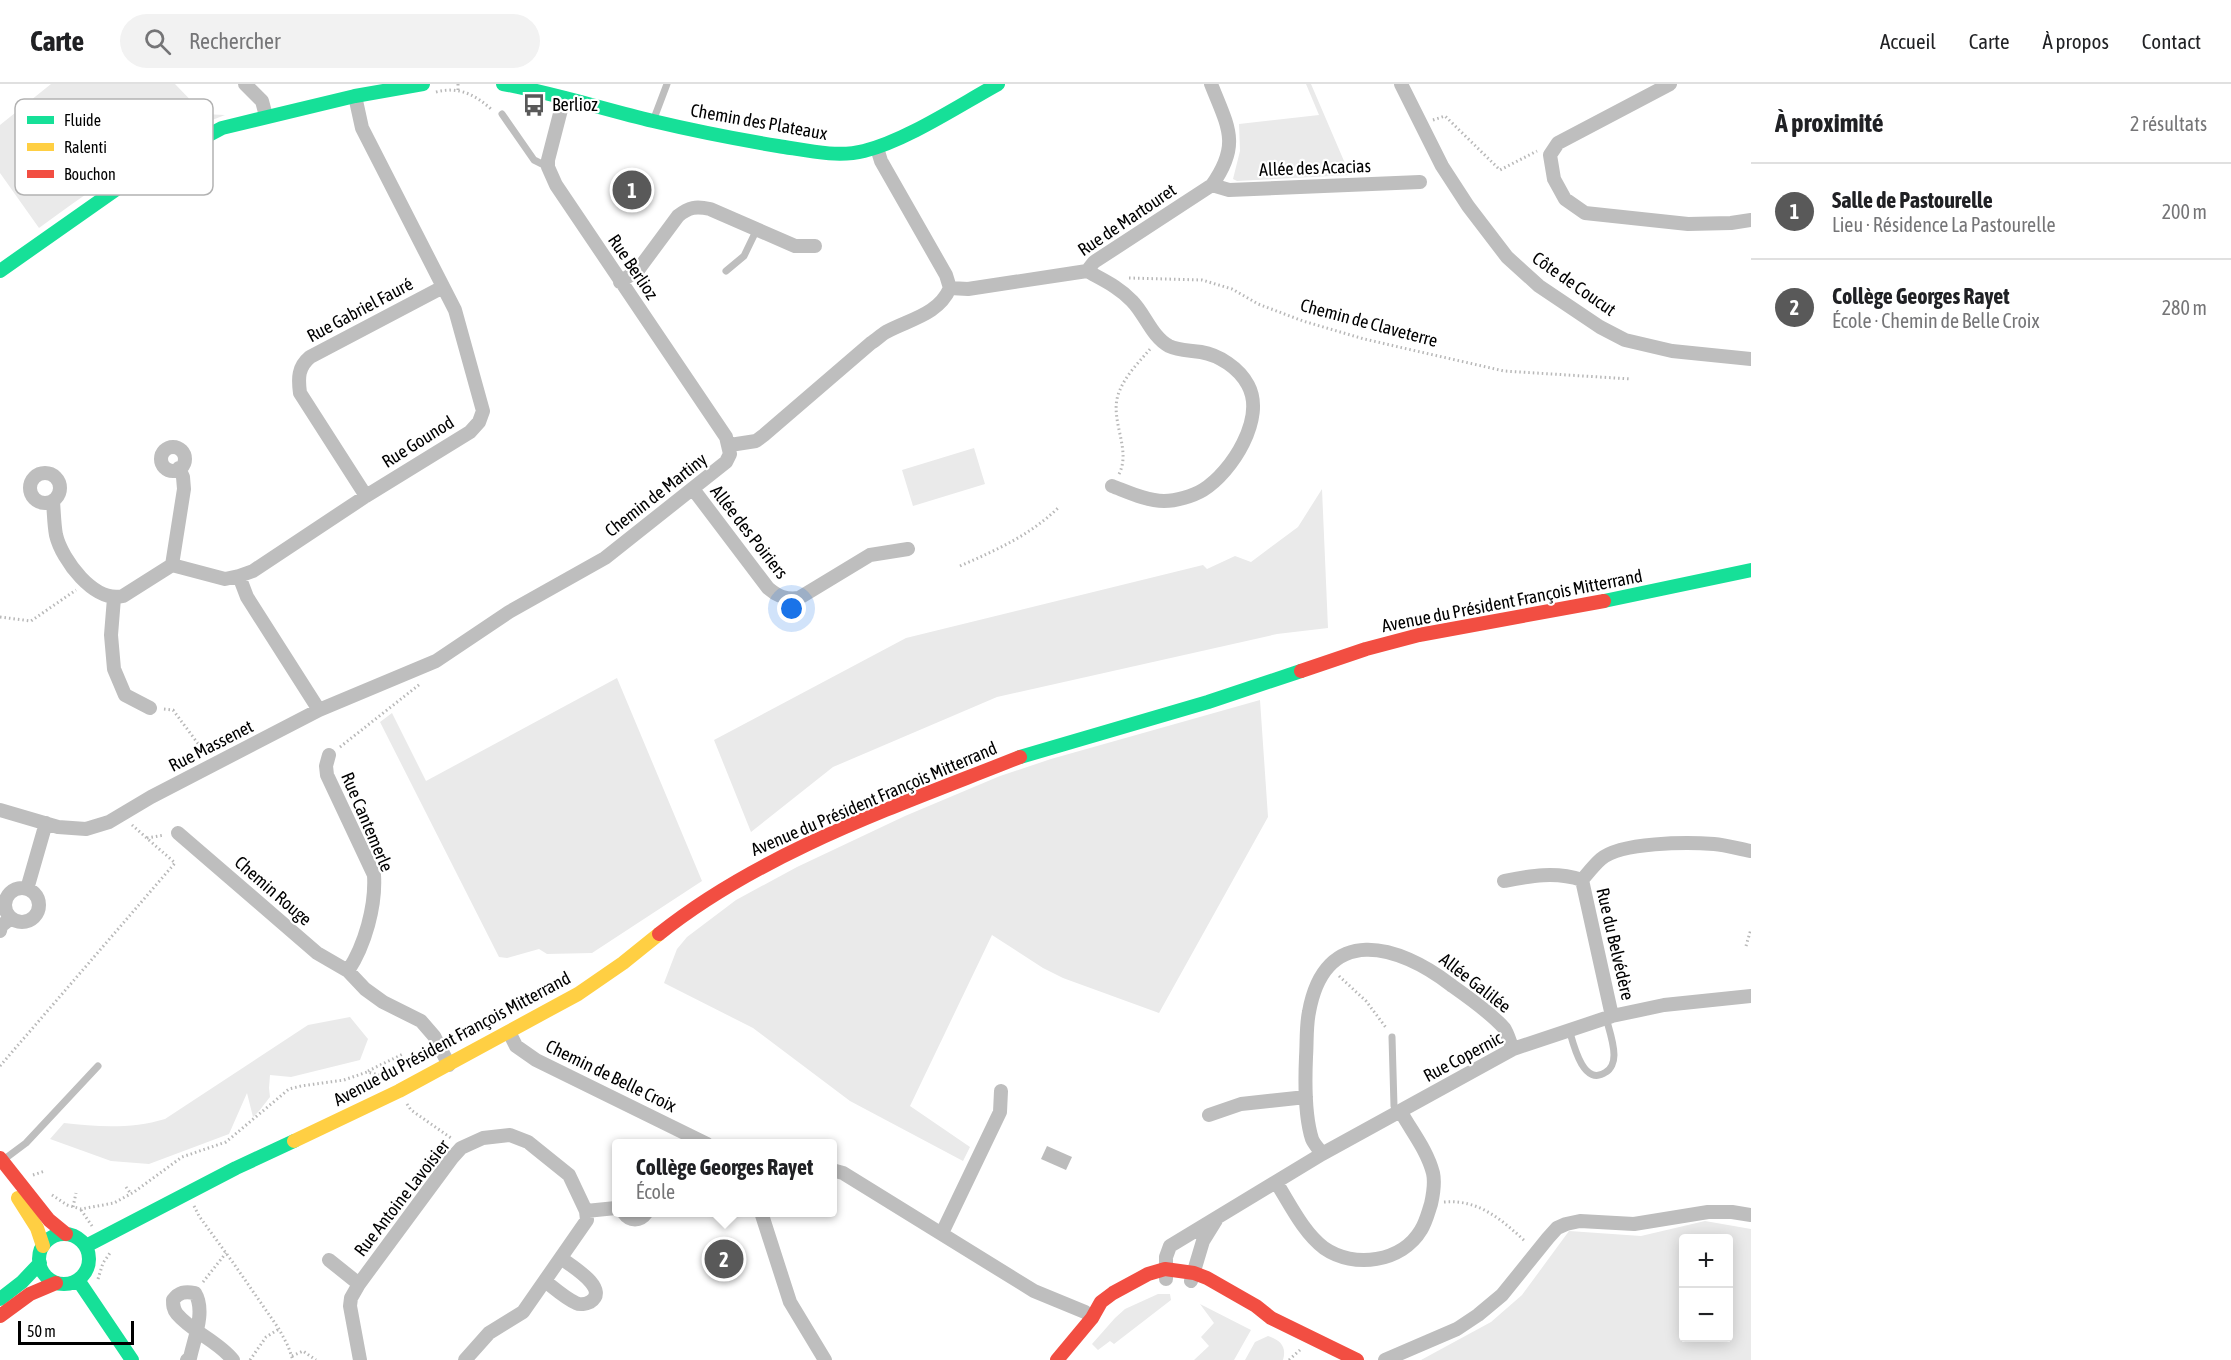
<!DOCTYPE html>
<html lang="fr">
<meta charset="utf-8">
<style>
:root{--surface:#fff;--page:#f2f2f2;--text:#202124;--muted:#757577;--line:#e0e0e0;--accent:#595959}
body{margin:0;font-family:"Asap Condensed",sans-serif;background:var(--page);color:var(--text)}
.controls{position:absolute;right:18px;bottom:18px;display:grid;overflow:hidden;border-radius:6px;box-shadow:0 3px 15px #0003}
.controls button{width:54px;height:54px;display:grid;place-items:center;padding:0;border:0;border-bottom:2px solid var(--line);background:var(--surface);color:var(--text);font:30px sans-serif}
.scale{position:absolute;left:18px;bottom:15px;width:116px;box-sizing:border-box;padding-left:6px;border:3px solid #000;border-top:0;font-size:16px;line-height:21px;white-space:nowrap;color:#000;-webkit-text-stroke:4px #fff;paint-order:stroke}
.you{position:absolute;left:792px;top:525px;width:21px;height:21px;margin:-15px;border:4px solid #fff;border-radius:50%;background:#1a73e8;box-shadow:0 0 0 9px #1a73e833}
.badge{display:grid;place-items:center;width:39px;height:39px;border-radius:50%;background:var(--accent);color:#fff;font-size:20px;font-weight:700}
.pin{position:absolute;translate:-50% -50%;border:3px solid #fff;box-shadow:0 2px 6px #0006}
.popup{position:absolute;left:612px;top:1055px;width:225px;height:78px;box-sizing:border-box;display:grid;place-content:center;border-radius:6px;background:var(--surface);filter:drop-shadow(0 2px 4px #0005);font-size:20px;white-space:nowrap;color:var(--muted)}
.popup b{font-size:22px;color:var(--text)}
.popup::after{content:'';position:absolute;left:50%;top:100%;margin-left:-12px;border:12px solid transparent;border-top-color:var(--surface)}
.list{margin:0;padding:0;list-style:none}
h2{display:flex;justify-content:space-between;align-items:center;height:78px;margin:0;padding:0 24px;font-size:26px}
h2 small{font-size:20px;font-weight:400;color:var(--muted)}
.list li{display:grid;grid-template-columns:39px 1fr auto;gap:18px;align-items:center;box-sizing:border-box;height:96px;padding:0 24px;border-top:2px solid var(--line)}
.list b{display:block;font-size:22px;white-space:nowrap}
.list p{margin:0;font-size:20px;white-space:nowrap;color:var(--muted)}
.list em{font-size:20px;font-style:normal;color:var(--muted)}
.icon{flex:none;width:33px;height:33px;fill:none;stroke:currentColor;stroke-width:2;stroke-linecap:round;stroke-linejoin:round}
.map{position:relative;flex:none;width:1751px;height:1276px;overflow:hidden}
header{display:flex;align-items:center;gap:36px;box-sizing:border-box;height:84px;padding:0 30px;background:var(--surface);border-bottom:2px solid var(--line)}
header strong{font-size:28px}
nav{display:flex;gap:33px;margin-inline-start:auto;font-size:21px}
.search{width:420px;height:54px;background:var(--page);display:flex;align-items:center;gap:15px;box-sizing:border-box;padding:0 21px;border-radius:33px;color:var(--muted);font-size:22px}
main{display:flex}
aside{flex:1;background:var(--surface)}
.map>svg:first-child{display:block}
.green{fill:#eaeaea;fill-rule:evenodd}
.water{fill:#bcbcbc}
.lines{fill:none;stroke-linecap:round;stroke-linejoin:round}
.path{stroke:#b8b8b8;stroke-width:3;stroke-dasharray:1.5 3;stroke-linecap:butt}
.lane{stroke:#bebebe;stroke-width:7}
.street{stroke:#bebebe;stroke-width:14}
.fast{stroke:#16e098;stroke-width:14}
.slow{stroke:#ffcf43;stroke-width:14}
.jam{stroke:#f24e42;stroke-width:14}
.labels{text-anchor:middle;stroke-width:4.5;stroke-linejoin:round;paint-order:stroke}
.poi-label{font-size:18px;fill:#000;stroke:#fff;text-anchor:start}
.street-label{font-size:18px;fill:#000;stroke:#fff}
.key{fill:#fff;stroke:#b2b2b2;stroke-width:1.5}
.key-label{font-size:16px;fill:#000}
</style>
<header>
<strong>Carte</strong>
<div class="search"><svg class="icon" aria-label="search" viewBox="0 0 24 24"><circle cx="10" cy="10" r="6"/><path d="M15 15l6 6"/></svg>Rechercher</div>
<nav><a>Accueil</a><a>Carte</a><a>À propos</a><a>Contact</a></nav>
</header>
<main>
<div class="map">
<svg width="1751" height="1276" viewBox="0 0 1751 1276">
<rect width="100%" height="100%" fill="#fff"/>
<path class="green" d="M51,0H175L204,30L225,31C156,56 98,102 39,144L0,89V41Z
M1306,0H1311L1350,91L1237,97L1233,95L1240,67L1239,40L1319,31Z
M974,364L985,400L913,422L902,386Z
M1322,405L1328,544L1277,550L997,613L833,683L751,748L714,656L906,554L1203,481L1207,485L1235,472L1251,478L1298,443Z
M617,594L702,797L592,869L547,870L539,865L507,874L499,873L380,638L392,629L426,697Z
M1260,616L1268,733L1159,929L1063,894L1043,884L992,851L910,1022L970,1063L963,1077L850,1017L753,944L664,899L677,865L687,853L736,816L797,783L905,732L1000,692L1051,675Z
M350,933L368,955L360,976L291,993L270,991L269,1004L270,1013C264,1020 261,1026 253,1033L247,1009L229,1050L149,1080L111,1077L50,1055L64,1039C98,1043 132,1045 165,1035L308,941Z
M1705,1137L1751,1145V1276H1421L1491,1238L1522,1211L1569,1147L1641,1152ZM1684,1154H1728V1254H1684Z
M1158,1210H1170L1171,1216L1114,1260L1110,1257L1098,1266L1092,1260L1115,1234L1125,1225Z
M1200,1220L1251,1246L1234,1276H1194L1209,1262L1201,1253L1214,1239Z
M1268,1252C1280,1256 1287,1262 1283,1276H1245L1255,1258Z"/>
<path class="water" d="M1047,1062L1072,1073L1066,1086L1041,1075Z"/>
<g class="lines">
<path class="path" d="M458,0V6
M436,8C459,2 476,11 492,26
M1433,36L1445,32L1500,86L1537,67
M1129,194L1202,196L1232,205L1258,220L1303,237L1364,255L1504,287L1631,295
M1119,390C1131,367 1112,340 1117,315C1121,296 1138,279 1151,264
M960,482C996,466 1029,452 1058,424
M0,533L31,537L76,506
M164,625L173,626L205,669
M340,663L420,600
M147,754L164,751
M1746,862L1751,845
M1339,892L1366,917L1387,945
M452,954L461,951L463,954
M0,982L175,779L132,741
M368,987L403,970
M407,1020L411,1026L451,1054
M33,1091L45,1087
M126,1103L131,1110
M52,1111L67,1121L81,1125L114,1119L134,1108L182,1073L226,1058L289,1005L301,1002L344,996L367,988L380,991H390L427,967
M1444,1118C1479,1115 1502,1136 1526,1158
M194,1122L199,1132L234,1180L279,1245L288,1262L293,1276
M73,1123L76,1109
M81,1126L92,1142
M98,1195L103,1179L110,1169
M203,1198L226,1169
M292,1272L303,1267L316,1276
M250,1276L266,1253L279,1245
M1289,1276L1300,1266"/>
<path class="lane" d="M502,30L534,76L548,83
M653,37L667,0
M726,187L744,172L757,145
M1569,945C1573,959 1583,1004 1606,988C1611,985 1614,978 1614,971C1614,959 1609,945 1606,934
M1392,953L1394,1022L1398,1030
M2,1077L26,1059L98,982"/>
<path class="street" d="M245,0L262,17L266,32
M1401,0L1442,82L1468,122L1507,173L1539,202L1600,243L1625,256L1672,267L1751,275
M1670,0L1558,59L1550,71L1554,95L1565,115L1585,129L1688,140L1731,139L1751,136
M1212,101L1229,106L1420,98
M1087,187C1103,196 1119,203 1132,217C1145,230 1152,253 1169,262C1179,267 1190,266 1201,268C1219,271 1239,284 1248,301C1266,334 1232,388 1203,406C1193,412 1176,417 1164,417C1147,417 1128,408 1112,402
M620,198L638,186L678,132C689,123 696,122 710,125L795,162H815
M950,204L968,205L1087,187L1094,178L1212,101C1241,60 1228,43 1211,0
M730,361L756,357L764,351L871,259C876,256 881,251 886,248C910,235 938,231 950,204L946,191L881,77L877,64
M161 375a12 12 0 1 1 24 0a12 12 0 1 1-24 0Z
M30 404a15 15 0 1 1 30 0a15 15 0 1 1-30 0Z
M693,405L768,504C777,512 786,516 799,514L870,471L908,465
M366,412L300,309C298,294 298,283 310,273L443,203
M53,418C54,429 54,440 56,451C62,476 94,519 123,512L172,481
M172,481L184,405L183,393L179,384
M172,481L225,495L239,492
M114,514L111,551L114,585L125,611L150,624
M319,626L247,513L239,492L253,487L366,412L470,348L479,338L483,327L455,226L362,44L355,12
M329,671L326,682L327,691L374,791C376,822 365,861 348,887
M0,726L58,743L86,745L109,738L151,713L319,626L436,577L509,528L605,474L726,378L730,370L726,353L556,101L548,83V76L564,14
M178,749L317,869L348,887L365,905L383,918L421,937L434,952L449,981
M1582,796C1588,789 1594,781 1601,775C1621,758 1687,758 1714,760C1727,761 1739,765 1751,767
M1504,797C1530,792 1555,787 1582,796L1612,932
M5 821a17 17 0 1 1 34 0a17 17 0 1 1-34 0Z
M27,805L46,739
M0,847L1,842L11,834
M509,948L516,962L536,976L707,1060
M1209,1031L1241,1020L1306,1013
M1322,1070C1319,1065 1314,1060 1312,1055C1305,1033 1305,996 1306,973C1307,958 1306,942 1309,928C1325,839 1398,860 1451,901C1468,913 1491,929 1504,944C1508,950 1510,959 1513,965
M832,1086L843,1089L1034,1207L1085,1228L1092,1234
M1276,1098C1290,1120 1303,1148 1324,1164C1354,1185 1402,1178 1421,1146C1426,1138 1428,1129 1431,1120C1433,1111 1435,1098 1433,1089C1427,1066 1412,1048 1401,1028
M586,1127L616,1124
M623,1128C630,1138 640,1138 647,1128
M761,1128L790,1218L825,1276
M942,1149L1000,1028L1001,1007
M329,1176L359,1200
M1166,1195V1173L1170,1162L1322,1070L1513,965L1612,932L1664,921L1751,912
M545,1197C554,1204 565,1214 576,1219C580,1221 586,1220 590,1218C611,1205 570,1181 561,1174
M1191,1197L1203,1157L1216,1136
M187,1276L190,1274C194,1255 206,1227 195,1209C185,1207 179,1208 173,1216C173,1221 173,1225 177,1230C192,1248 218,1257 233,1276
M360,1276L350,1222L351,1214L359,1200L452,1074L461,1064L483,1054L510,1051L528,1058L569,1091L586,1127L587,1136L523,1228L489,1249L465,1276
M1385,1276L1457,1245L1478,1231L1502,1211L1548,1154L1557,1144L1566,1140L1580,1137L1634,1140L1708,1128H1732L1751,1131"/>
<path class="fast" d="M503,0C554,9 603,25 653,37C695,47 736,55 778,62C805,66 837,74 864,67C907,56 958,22 998,0
M0,187L148,83L222,44L355,12L423,0
M1604,517L1751,486
M1020,673L1208,618L1301,587
M39 1175a25 25 0 1 1 50 0a25 25 0 1 1-50 0Z
M86,1162L236,1084L294,1057
M78,1196L132,1276
M0,1215L22,1198L40,1179"/>
<path class="slow" d="M294,1057L399,1007L578,910L623,879L659,850
M18,1114L37,1144L43,1162"/>
<path class="jam" d="M1301,587L1366,565L1419,551L1604,517
M659,850C763,767 897,722 1020,673
M0,1074L49,1136L66,1150
M0,1232L30,1210L56,1199
M1057,1276L1092,1234L1101,1218L1113,1209L1148,1190L1165,1185L1194,1189L1207,1194L1256,1222L1271,1234L1357,1276"/>
</g>
<defs>
<g id="bus-bare" transform="scale(1.8)"><path d="M-5-6H5V4H4V6H2V4H-2V6H-4V4H-5ZM-3.5-4V0h7V-4ZM-3.5 1.2v1.5H-2V1.2ZM2 1.2v1.5H3.5V1.2Z" fill="#595959" stroke="#fff" stroke-width="2.5" paint-order="stroke"/></g>
</defs>
<g fill-rule="evenodd">
<use href="#bus-bare" x="534" y="21"/>
</g>
<g class="labels">
<g class="poi-label">
<text x="552" y="27">Berlioz</text>
</g>
<g class="street-label">
<text transform="translate(759 38) rotate(10)" y="6">Chemin des Plateaux</text>
<text transform="translate(1315 84) rotate(-2)" y="6">Allée des Acacias</text>
<text transform="translate(1127 136) rotate(-34)" y="6">Rue de Martouret</text>
<text transform="translate(633 183) rotate(56)" y="6">Rue Berlioz</text>
<text transform="translate(1574 200) rotate(35)" y="6">Côte de Coucut</text>
<text transform="translate(360 226) rotate(-28)" y="6">Rue Gabriel Fauré</text>
<text transform="translate(1369 239) rotate(15)" y="6">Chemin de Claveterre</text>
<text transform="translate(418 358) rotate(-32)" y="6">Rue Gounod</text>
<text transform="translate(656 411) rotate(-38)" y="6">Chemin de Martiny</text>
<text transform="translate(749 448) rotate(52)" y="6">Allée des Poiriers</text>
<text transform="translate(1512 517) rotate(-11)" y="6">Avenue du Président François Mitterrand</text>
<text transform="translate(211 662) rotate(-27)" y="6">Rue Massenet</text>
<text transform="translate(874 715) rotate(-23)" y="6">Avenue du Président François Mitterrand</text>
<text transform="translate(367 738) rotate(67)" y="6">Rue Cantemerle</text>
<text transform="translate(273 807) rotate(41)" y="6">Chemin Rouge</text>
<text transform="translate(1615 860) rotate(77)" y="6">Rue du Belvédère</text>
<text transform="translate(1475 899) rotate(38)" y="6">Allée Galilée</text>
<text transform="translate(452 955) rotate(-28)" y="6">Avenue du Président François Mitterrand</text>
<text transform="translate(1463 973) rotate(-28)" y="6">Rue Copernic</text>
<text transform="translate(611 992) rotate(26)" y="6">Chemin de Belle Croix</text>
<text transform="translate(402 1114) rotate(-52)" y="6">Rue Antoine Lavoisier</text>
</g>
</g>
<rect x="15" y="15" width="198" height="96" rx="9" class="key"/>
<rect x="27" y="32" width="27" height="8" fill="#16e098"/>
<rect x="27" y="59" width="27" height="8" fill="#ffcf43"/>
<rect x="27" y="86" width="27" height="8" fill="#f24e42"/>
<g class="key-label">
<text x="64" y="42">Fluide</text>
<text x="64" y="69">Ralenti</text>
<text x="64" y="96">Bouchon</text>
</g>
</svg>
<div class="controls">
<button>+</button>
<button>−</button>
</div>
<div class="scale">50 m</div>
<div class="you"></div>
<div class="pin badge" style="left:632px;top:106px">1</div>
<div class="pin badge" style="left:724px;top:1175px">2</div>
<div class="popup"><b>Collège Georges Rayet</b>École</div>
</div>
<aside>
<h2>À proximité<small>2 résultats</small></h2>
<ul class="list">
<li><span class="badge">1</span><div><b>Salle de Pastourelle</b><p>Lieu · Résidence La Pastourelle</p></div><em>200 m</em></li>
<li><span class="badge">2</span><div><b>Collège Georges Rayet</b><p>École · Chemin de Belle Croix</p></div><em>280 m</em></li>
</ul>
</aside>
</main>
